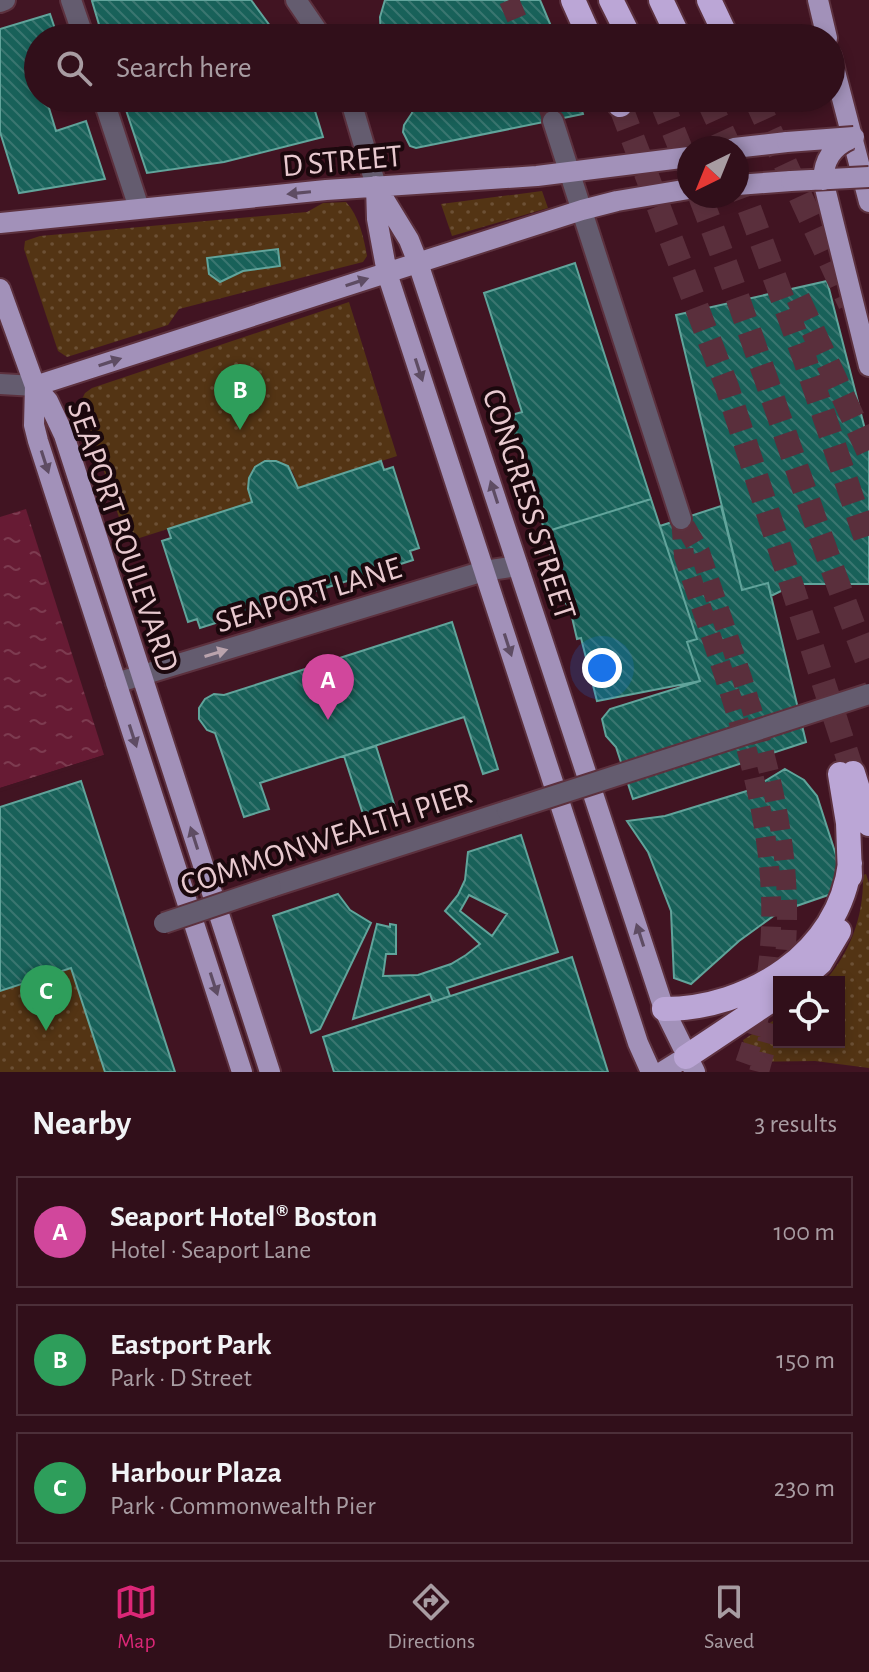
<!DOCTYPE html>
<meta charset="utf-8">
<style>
:root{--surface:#310f1a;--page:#391823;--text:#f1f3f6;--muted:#a89ca2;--line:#4c2f39;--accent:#db2777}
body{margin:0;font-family:"Alegreya Sans",sans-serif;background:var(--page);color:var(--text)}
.controls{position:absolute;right:24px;bottom:24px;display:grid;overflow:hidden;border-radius:0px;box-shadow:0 4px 12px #0003}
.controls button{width:72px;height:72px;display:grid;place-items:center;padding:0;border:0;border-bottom:2px solid var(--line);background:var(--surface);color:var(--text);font:40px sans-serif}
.compass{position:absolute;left:677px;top:136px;width:72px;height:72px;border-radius:50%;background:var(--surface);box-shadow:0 4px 12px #0003;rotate:223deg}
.you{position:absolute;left:602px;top:668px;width:28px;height:28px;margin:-20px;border:6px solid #fff;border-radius:50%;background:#1a73e8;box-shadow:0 0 0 12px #1a73e833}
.badge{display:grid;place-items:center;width:52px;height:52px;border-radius:50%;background:var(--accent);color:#fff;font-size:26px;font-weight:700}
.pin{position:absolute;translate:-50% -66px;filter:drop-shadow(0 2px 4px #0008)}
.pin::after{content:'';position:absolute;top:42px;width:28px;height:24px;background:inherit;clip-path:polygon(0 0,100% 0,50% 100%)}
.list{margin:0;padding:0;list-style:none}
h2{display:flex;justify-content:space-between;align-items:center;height:104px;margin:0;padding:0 32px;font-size:34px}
h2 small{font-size:26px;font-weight:400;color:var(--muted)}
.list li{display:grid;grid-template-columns:52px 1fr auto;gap:24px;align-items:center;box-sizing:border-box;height:112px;margin:0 16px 16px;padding:0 16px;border:2px solid var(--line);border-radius:0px}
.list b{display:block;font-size:30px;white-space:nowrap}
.list p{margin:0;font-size:26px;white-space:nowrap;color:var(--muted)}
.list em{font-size:26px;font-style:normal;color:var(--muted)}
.icon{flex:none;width:44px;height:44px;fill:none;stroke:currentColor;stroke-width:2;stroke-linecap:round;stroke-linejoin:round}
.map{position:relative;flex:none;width:869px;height:1072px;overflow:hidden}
.search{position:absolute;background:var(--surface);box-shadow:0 4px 12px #0003;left:24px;right:24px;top:24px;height:88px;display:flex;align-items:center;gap:20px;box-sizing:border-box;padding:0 28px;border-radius:44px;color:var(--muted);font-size:30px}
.sheet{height:488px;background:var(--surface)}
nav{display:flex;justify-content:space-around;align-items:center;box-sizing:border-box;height:112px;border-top:2px solid var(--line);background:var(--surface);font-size:22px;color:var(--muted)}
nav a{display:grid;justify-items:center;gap:4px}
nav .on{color:var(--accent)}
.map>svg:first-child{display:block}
.grass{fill:url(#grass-dots)}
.water{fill:url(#water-ripples)}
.pier{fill:#411422}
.building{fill:url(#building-back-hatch);stroke:#61a49b;stroke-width:2;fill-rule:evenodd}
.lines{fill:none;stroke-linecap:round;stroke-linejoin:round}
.minor-tunnel{stroke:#5a2f3c;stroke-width:20;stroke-dasharray:20 10;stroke-linecap:butt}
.highway-tunnel{stroke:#5a2f3c;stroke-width:24;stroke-dasharray:24 12;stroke-linecap:butt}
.minor-casing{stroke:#5c313e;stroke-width:24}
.major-casing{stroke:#5c313e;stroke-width:24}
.highway-casing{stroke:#5c313e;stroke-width:28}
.minor{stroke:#645c6f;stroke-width:20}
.major{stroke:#a291b9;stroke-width:20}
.highway{stroke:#bba6d6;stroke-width:24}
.minor-bridge-casing{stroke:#5c313e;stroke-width:24;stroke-linecap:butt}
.major-bridge-casing{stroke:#5c313e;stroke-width:24;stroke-linecap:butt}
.minor-bridge{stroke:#645c6f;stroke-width:20}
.major-bridge{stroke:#a291b9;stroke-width:20}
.oneway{fill:#5e4c63}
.oneway2{fill:#baa3ad}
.labels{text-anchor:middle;stroke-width:8;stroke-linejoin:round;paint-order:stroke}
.street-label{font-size:32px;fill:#e8c9cf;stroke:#1b080d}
</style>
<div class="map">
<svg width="869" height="1072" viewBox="0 0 869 1072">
<defs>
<pattern id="grass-dots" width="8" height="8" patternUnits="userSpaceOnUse" patternTransform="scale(2)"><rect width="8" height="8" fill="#533414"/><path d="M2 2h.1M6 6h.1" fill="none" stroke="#6c5035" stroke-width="1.8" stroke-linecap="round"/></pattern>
<pattern id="water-ripples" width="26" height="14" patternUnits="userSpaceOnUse" patternTransform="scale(2)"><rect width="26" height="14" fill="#671b34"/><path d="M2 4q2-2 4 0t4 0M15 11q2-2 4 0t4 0" fill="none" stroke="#7d3b50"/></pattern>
<pattern id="building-back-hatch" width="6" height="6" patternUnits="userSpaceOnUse" patternTransform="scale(2)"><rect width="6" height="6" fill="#186159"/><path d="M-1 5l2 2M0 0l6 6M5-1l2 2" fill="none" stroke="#3a7670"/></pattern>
</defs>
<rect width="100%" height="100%" fill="#411422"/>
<path class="grass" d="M542,191L548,208L452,236L441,204Z
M346,202C359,216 364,238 367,256L363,262L179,309L168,325L67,357L58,351L24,249L25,241L40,236L307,212L323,203Z
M349,302L397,456L298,488C296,482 295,475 291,470C280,455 255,459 249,477C246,486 250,494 252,502L127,542L81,401L85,393L92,388Z
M866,874L869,883V1068L815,1061L751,1062L743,1040L779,1017V1042H839V982H824C851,952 864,915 863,875Z
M71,968L105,1072H0V991Z"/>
<path class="water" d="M26,509L104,755L0,788V517Z"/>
<path class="pier" d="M104,755L105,758L0,792V788Z"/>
<path class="building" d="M97,0H251L279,38H103L92,1Z
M385,0H540L556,38H381L380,17Z
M50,14L58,38H38V98H46L56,131L86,121L105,179L19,193L0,132V29Z
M122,98H311L323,137L224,162L147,173Z
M412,98H578L583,114L416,148L410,146L403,132L404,125L412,113Z
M278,249L280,266L243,271L220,282L209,274L207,258Z
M575,263L651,499L545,532L508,416L522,412L484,293Z
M827,281L869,445V584H795L771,596L768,583L742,590L676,315Z
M265,461H276L288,466L298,488L381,461L384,470L393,467L419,548L410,551L413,560L200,628L197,619L188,622L162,541L171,538L168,529L252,502L248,489L249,478L255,467Z
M651,499L697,639L687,642L700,681L597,701L581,638L577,639L571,613L560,592L545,532Z
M721,506L742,590L768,583L806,742L633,799L616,747L606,736L602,719L610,709L700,681L687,642L697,639L660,526Z
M452,622L498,769L483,774L464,717L260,783L269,809L244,817L215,733L207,730L199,719V708L205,699L214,694L224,695Z
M376,746L395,807L364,817L344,756Z
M785,769L804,780L817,796L836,855L840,891L779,912L739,941L691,984L674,978L671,911L648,852L627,821L665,816L750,790Z
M81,781L130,933L175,1072H105L71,968L0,991V807Z
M521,835L558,952L447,988L450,996L433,1002L430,994L353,1019L377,924L390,927V924L396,925V954H386L383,976L418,975L451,964L466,955L480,944L445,911L458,895L465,880L468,852ZM469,895L507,914L492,936L460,911Z
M338,894L350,910L371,923L320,1029L311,1033L273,916Z
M572,957L608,1072H334L323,1037Z"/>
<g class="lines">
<path class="minor-tunnel" d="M509,0L525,38
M545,98L553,121
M681,519L684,556C742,734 812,885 742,1072
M685,526L700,552C745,692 805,830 782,981
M759,1072L779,998"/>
<path class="highway-tunnel" d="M660,98L689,169
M707,98L730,148
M755,98L850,304
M620,105L727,387L852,770
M737,175L805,360L869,548
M700,196C760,352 808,511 869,666
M798,298L869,453"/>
<g class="minor-casing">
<path id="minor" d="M71,0L84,38
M296,0L322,38
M0,2L5,0
M103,98L139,208
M350,98L376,186
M553,121L681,519
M0,384L35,386
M116,683L484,571L518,566
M271,887L507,811"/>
</g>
<g class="major-casing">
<path id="major" d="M818,0L827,38
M831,56L869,202
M734,148L787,142
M823,180L869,366
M737,185L791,181
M376,186L409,240L418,263L664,1009L695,1072
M376,186L377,219L387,273L638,1043L651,1072
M0,223L326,190L537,176L689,157
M0,289L35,386L48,401L64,435L270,1072
M35,386L34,425L38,441L242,1072
M35,386L582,210L617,201L689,189
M662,1072L686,1057"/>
</g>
<g class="highway-casing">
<path id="highway" d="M573,0L590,38
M611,0L630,38
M661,0L679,38
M709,0L727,38
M617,98L620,105
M853,773L869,824
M840,774L848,823L850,876
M798,982L820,963L839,931
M664,1009C749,1009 840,953 850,863
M686,1057L779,995"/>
</g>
<use href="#minor" class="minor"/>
<use href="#major" class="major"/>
<use href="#highway" class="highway"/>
<g class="minor-bridge-casing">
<path id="minor-bridge" d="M507,811L869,694
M164,923L271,887"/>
</g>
<g class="major-bridge-casing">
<path id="major-bridge" d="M787,142L854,137
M823,180C824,160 832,147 850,139
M791,181L869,177"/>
</g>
<use href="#minor-bridge" class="minor-bridge"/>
<use href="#major-bridge" class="major-bridge"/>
</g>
<defs><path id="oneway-solid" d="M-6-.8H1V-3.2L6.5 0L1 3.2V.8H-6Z" transform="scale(2)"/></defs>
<g class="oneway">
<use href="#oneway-solid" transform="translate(299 193) rotate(174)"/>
<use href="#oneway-solid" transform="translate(357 282) rotate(-18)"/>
<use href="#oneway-solid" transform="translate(110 362) rotate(-18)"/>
<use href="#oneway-solid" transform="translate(419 370) rotate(72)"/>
<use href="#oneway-solid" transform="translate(45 462) rotate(72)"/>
<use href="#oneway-solid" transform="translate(494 492) rotate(-108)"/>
<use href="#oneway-solid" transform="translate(508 645) rotate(72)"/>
<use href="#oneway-solid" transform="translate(133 736) rotate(72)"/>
<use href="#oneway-solid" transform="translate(194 838) rotate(-108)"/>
<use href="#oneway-solid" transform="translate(640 935) rotate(-108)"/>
<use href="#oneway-solid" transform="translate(214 984) rotate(72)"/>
</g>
<use class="oneway2" href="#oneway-solid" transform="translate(216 653) rotate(-17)"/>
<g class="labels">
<g class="street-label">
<text transform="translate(342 160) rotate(-5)" y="11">D STREET</text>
<text transform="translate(530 504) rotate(72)" y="11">CONGRESS STREET</text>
<text transform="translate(124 536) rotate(71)" y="11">SEAPORT BOULEVARD</text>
<text transform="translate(308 594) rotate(-17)" y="11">SEAPORT LANE</text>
<text transform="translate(326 838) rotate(-18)" y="11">COMMONWEALTH PIER</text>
</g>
</g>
</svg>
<div class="controls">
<button><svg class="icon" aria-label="locate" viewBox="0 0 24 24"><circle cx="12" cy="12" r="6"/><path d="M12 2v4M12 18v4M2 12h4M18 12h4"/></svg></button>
</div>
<svg class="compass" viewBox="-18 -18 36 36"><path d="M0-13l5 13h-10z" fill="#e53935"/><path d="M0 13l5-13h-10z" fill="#a89ca2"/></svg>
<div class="you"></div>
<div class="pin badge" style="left:328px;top:720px;background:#d1479c">A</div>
<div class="pin badge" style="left:240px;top:430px;background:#2e9e5b">B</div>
<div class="pin badge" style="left:46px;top:1031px;background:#2e9e5b">C</div>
<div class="search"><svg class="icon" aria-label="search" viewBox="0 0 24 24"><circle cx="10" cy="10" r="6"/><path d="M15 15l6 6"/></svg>Search here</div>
</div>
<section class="sheet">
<h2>Nearby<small>3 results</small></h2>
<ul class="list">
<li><span class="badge" style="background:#d1479c">A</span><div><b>Seaport Hotel® Boston</b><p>Hotel · Seaport Lane</p></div><em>100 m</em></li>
<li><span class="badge" style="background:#2e9e5b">B</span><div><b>Eastport Park</b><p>Park · D Street</p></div><em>150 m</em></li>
<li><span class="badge" style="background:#2e9e5b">C</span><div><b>Harbour Plaza</b><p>Park · Commonwealth Pier</p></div><em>230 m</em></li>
</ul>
</section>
<nav>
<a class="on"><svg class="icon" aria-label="map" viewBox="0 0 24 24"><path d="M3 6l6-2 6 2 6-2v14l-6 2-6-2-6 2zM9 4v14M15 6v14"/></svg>Map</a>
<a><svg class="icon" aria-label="directions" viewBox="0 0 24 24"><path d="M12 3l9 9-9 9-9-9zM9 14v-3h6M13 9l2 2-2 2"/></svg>Directions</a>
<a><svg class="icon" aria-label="saved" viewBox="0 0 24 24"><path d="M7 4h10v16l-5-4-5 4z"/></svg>Saved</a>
</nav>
